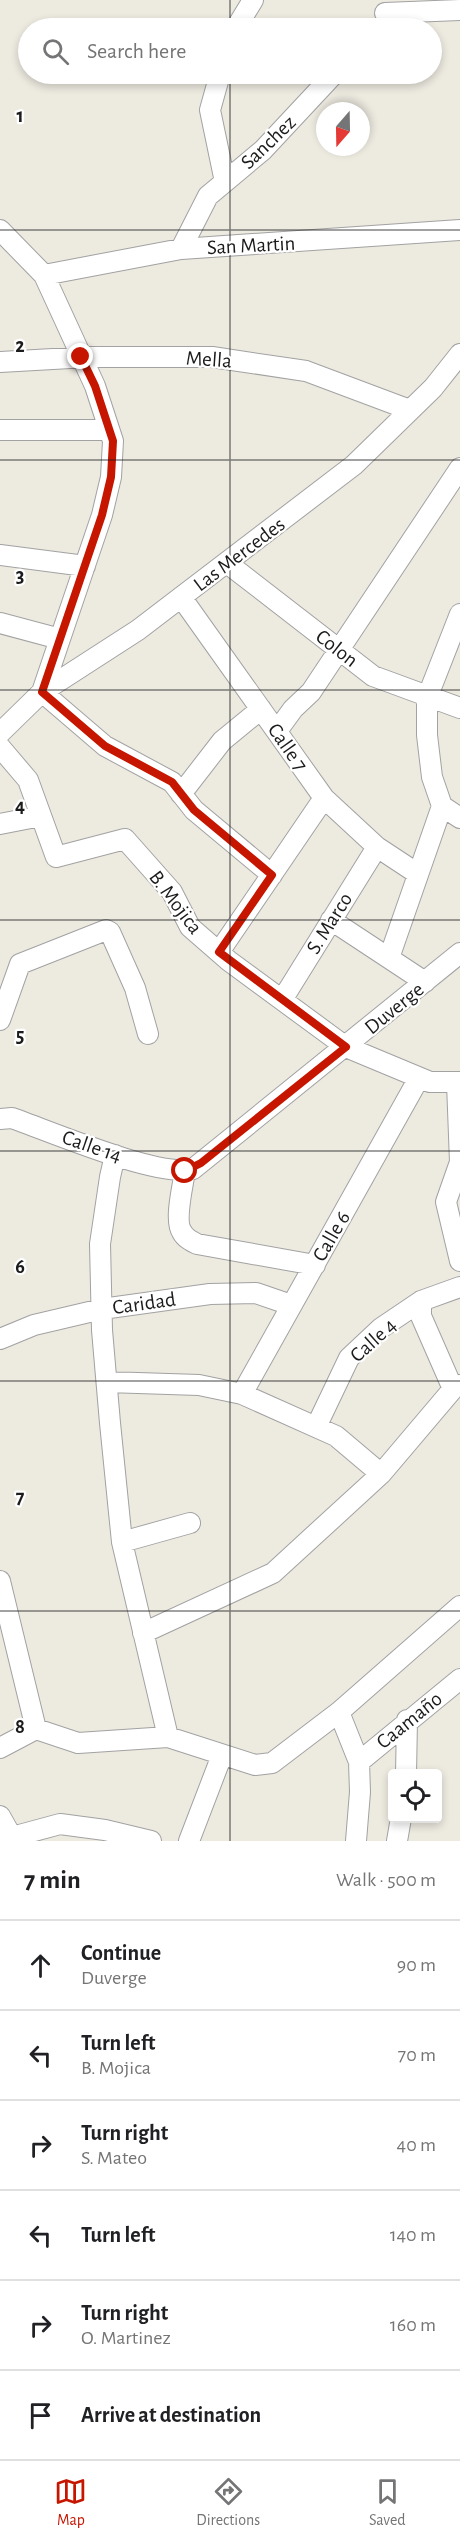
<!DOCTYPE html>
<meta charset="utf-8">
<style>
:root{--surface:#fff;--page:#f2f2f2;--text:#202124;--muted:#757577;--line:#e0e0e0;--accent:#c61600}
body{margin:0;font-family:"Alegreya Sans",sans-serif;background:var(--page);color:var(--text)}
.controls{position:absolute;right:18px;bottom:18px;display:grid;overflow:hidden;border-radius:6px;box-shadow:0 3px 9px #0003}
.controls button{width:54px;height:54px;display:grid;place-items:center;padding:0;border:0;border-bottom:2px solid var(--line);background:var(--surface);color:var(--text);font:30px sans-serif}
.compass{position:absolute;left:316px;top:102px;width:54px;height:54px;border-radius:50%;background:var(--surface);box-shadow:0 3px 9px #0003;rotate:200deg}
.stop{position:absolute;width:18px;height:18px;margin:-14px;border:4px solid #c61600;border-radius:50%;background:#fff}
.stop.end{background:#c61600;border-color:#fff;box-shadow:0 2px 6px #0008}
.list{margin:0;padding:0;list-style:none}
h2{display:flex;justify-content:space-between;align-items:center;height:78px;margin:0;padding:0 24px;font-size:26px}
h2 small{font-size:20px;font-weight:400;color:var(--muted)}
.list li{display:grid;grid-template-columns:39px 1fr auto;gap:18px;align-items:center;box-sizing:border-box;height:90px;padding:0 24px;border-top:2px solid var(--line)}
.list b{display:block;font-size:22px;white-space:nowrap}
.list p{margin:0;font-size:20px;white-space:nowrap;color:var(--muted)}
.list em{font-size:20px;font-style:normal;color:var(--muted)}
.icon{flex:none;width:33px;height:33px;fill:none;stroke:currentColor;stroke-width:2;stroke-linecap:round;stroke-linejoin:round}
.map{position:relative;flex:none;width:460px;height:1841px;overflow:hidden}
.search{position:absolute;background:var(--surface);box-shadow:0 3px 9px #0003;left:18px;right:18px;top:18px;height:66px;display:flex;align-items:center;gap:15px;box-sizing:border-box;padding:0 21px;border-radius:33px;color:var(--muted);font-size:22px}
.sheet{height:618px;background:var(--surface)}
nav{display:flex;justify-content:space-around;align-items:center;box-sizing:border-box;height:84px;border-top:2px solid var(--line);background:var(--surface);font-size:16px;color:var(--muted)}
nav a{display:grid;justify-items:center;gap:3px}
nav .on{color:var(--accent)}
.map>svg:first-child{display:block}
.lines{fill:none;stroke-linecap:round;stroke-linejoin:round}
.minor-casing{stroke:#a2a2a2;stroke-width:22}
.minor{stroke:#fff;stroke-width:20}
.route{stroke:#c61600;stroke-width:8}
.grid{fill:none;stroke:#1b1b1b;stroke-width:1.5;stroke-opacity:0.55}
.labels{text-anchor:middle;stroke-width:4.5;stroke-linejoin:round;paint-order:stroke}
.street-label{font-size:21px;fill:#1b1b1b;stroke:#fff}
.grid-label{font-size:20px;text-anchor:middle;font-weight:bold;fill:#1b1b1b;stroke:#fff;stroke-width:4.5;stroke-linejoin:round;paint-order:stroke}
</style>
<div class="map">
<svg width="460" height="1841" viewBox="0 0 460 1841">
<rect width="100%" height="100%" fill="#edeae0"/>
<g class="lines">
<g class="minor-casing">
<path id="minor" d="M385,13L460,10
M236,28L253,0
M220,74L210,110L225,182
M0,230L44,275L95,386L113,441L111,477L102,515L42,692L105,746L172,782L194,810L272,875
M181,249L208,196L263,150L334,74
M44,275L181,249L460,230
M0,362L88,357H212L306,371L410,410
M0,430H109
M0,555L85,566
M227,563L373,676L460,708
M181,597L324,798L377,847L418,874
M460,614L427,698V735L432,777L442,806L460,818
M0,623L60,639
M277,731L293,709L311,692L460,468
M0,733L42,692L138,630L354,465L433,388L460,354
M0,747L28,780L56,857L125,839L172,892L190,927L229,961L346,1047L430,1082H460
M181,794L222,741L261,709
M0,824L41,816
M331,920L425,982
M219,952L324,798
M389,958L442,806
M282,1000L377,847
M0,1020L20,964L106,930L110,932L135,988L148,1034
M457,1083L460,1162L446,1202L460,1261
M0,1119L12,1118C49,1131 159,1178 193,1169L460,953
M115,1155L110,1177L100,1244L102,1330L110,1423L122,1542L168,1737
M185,1171C183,1185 174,1221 182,1232C185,1238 191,1241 197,1244L315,1265
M421,1301V1316L453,1389
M0,1339L34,1325L102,1309L210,1294L256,1293L291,1305
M107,1382L199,1385L242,1394L336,1436L381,1474
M242,1394L419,1078
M317,1425L349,1358L381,1328L421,1301L460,1287
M122,1542L190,1523
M0,1581L36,1729
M143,1633L273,1573L381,1474L453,1389L460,1385
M339,1712L359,1762L360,1792L356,1841
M0,1748L36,1729L78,1743L168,1737L255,1765L272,1763L339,1712L460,1606
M359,1762L460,1679
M406,1774L407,1720
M0,1816L14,1841
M7,1841L12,1837L60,1824L105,1830L151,1841
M189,1841L222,1755
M397,1841L401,1818"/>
</g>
<use href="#minor" class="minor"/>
</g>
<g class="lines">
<path class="route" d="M81,357L95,386L113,441L111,477L102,515L42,692L105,746L172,782L194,810L272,875L219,952L346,1047L201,1163L185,1171"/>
</g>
<path class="grid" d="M230,0V28M230,74V1841M0,230H460M0,460H460M0,690H460M0,920H460M0,1151H460M0,1381H460M0,1611H460"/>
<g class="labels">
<g class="street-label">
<text transform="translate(268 142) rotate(-44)" y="7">Sanchez</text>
<text transform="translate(251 245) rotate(-3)" y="7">San Martin</text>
<text transform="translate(209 359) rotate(4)" y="7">Mella</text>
<text transform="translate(239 554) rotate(-37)" y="7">Las Mercedes</text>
<text transform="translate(337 648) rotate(38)" y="7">Colon</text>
<text transform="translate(288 747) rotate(55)" y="7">Calle 7</text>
<text transform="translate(176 902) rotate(53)" y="7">B. Mojica</text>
<text transform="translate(329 923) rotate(-58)" y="7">S. Marco</text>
<text transform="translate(394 1008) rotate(-39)" y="7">Duverge</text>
<text transform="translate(92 1146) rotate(19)" y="7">Calle 14</text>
<text transform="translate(331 1236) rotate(-60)" y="7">Calle 6</text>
<text transform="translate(144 1303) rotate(-8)" y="7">Caridad</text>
<text transform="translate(373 1340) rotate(-42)" y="7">Calle 4</text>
<text transform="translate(409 1720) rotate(-39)" y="7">Caamaño</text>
</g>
</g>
<g class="grid-label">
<text x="20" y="122">1</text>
<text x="20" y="352">2</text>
<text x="20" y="582">3</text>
<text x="20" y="812">4</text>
<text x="20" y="1042">5</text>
<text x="20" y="1273">6</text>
<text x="20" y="1503">7</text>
<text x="20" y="1733">8</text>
</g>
</svg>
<div class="controls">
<button><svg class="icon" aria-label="locate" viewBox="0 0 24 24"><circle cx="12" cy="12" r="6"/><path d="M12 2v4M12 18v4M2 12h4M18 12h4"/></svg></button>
</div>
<svg class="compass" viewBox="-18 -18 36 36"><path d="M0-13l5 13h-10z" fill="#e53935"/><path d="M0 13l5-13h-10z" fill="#757577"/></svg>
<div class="stop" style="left:185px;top:1171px"></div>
<div class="stop end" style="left:81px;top:357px"></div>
<div class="search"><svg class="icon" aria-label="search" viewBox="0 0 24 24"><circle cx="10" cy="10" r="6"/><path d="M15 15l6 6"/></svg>Search here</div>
</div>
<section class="sheet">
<h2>7 min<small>Walk · 500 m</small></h2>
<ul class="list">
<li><svg class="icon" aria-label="ahead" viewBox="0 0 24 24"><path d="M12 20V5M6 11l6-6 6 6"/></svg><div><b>Continue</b><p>Duverge</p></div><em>90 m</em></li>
<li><svg class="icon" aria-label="left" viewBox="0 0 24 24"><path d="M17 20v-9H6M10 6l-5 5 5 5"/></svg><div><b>Turn left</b><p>B. Mojica</p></div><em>70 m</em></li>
<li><svg class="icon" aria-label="right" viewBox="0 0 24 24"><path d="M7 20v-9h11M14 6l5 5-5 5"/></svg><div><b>Turn right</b><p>S. Mateo</p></div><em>40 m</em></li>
<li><svg class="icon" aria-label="left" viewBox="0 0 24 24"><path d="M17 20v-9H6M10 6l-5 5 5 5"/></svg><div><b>Turn left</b></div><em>140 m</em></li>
<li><svg class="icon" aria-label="right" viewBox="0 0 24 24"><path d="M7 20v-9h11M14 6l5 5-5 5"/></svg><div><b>Turn right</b><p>O. Martinez</p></div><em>160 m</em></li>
<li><svg class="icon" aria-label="arrive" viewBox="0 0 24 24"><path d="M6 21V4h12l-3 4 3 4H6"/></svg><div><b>Arrive at destination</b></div></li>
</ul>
</section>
<nav>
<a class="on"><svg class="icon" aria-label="map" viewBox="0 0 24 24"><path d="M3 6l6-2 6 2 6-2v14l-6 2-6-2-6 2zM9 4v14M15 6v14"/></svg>Map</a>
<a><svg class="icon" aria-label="directions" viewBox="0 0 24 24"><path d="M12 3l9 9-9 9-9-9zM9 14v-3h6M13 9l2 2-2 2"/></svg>Directions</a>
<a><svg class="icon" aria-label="saved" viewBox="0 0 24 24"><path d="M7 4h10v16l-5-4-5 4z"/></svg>Saved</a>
</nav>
